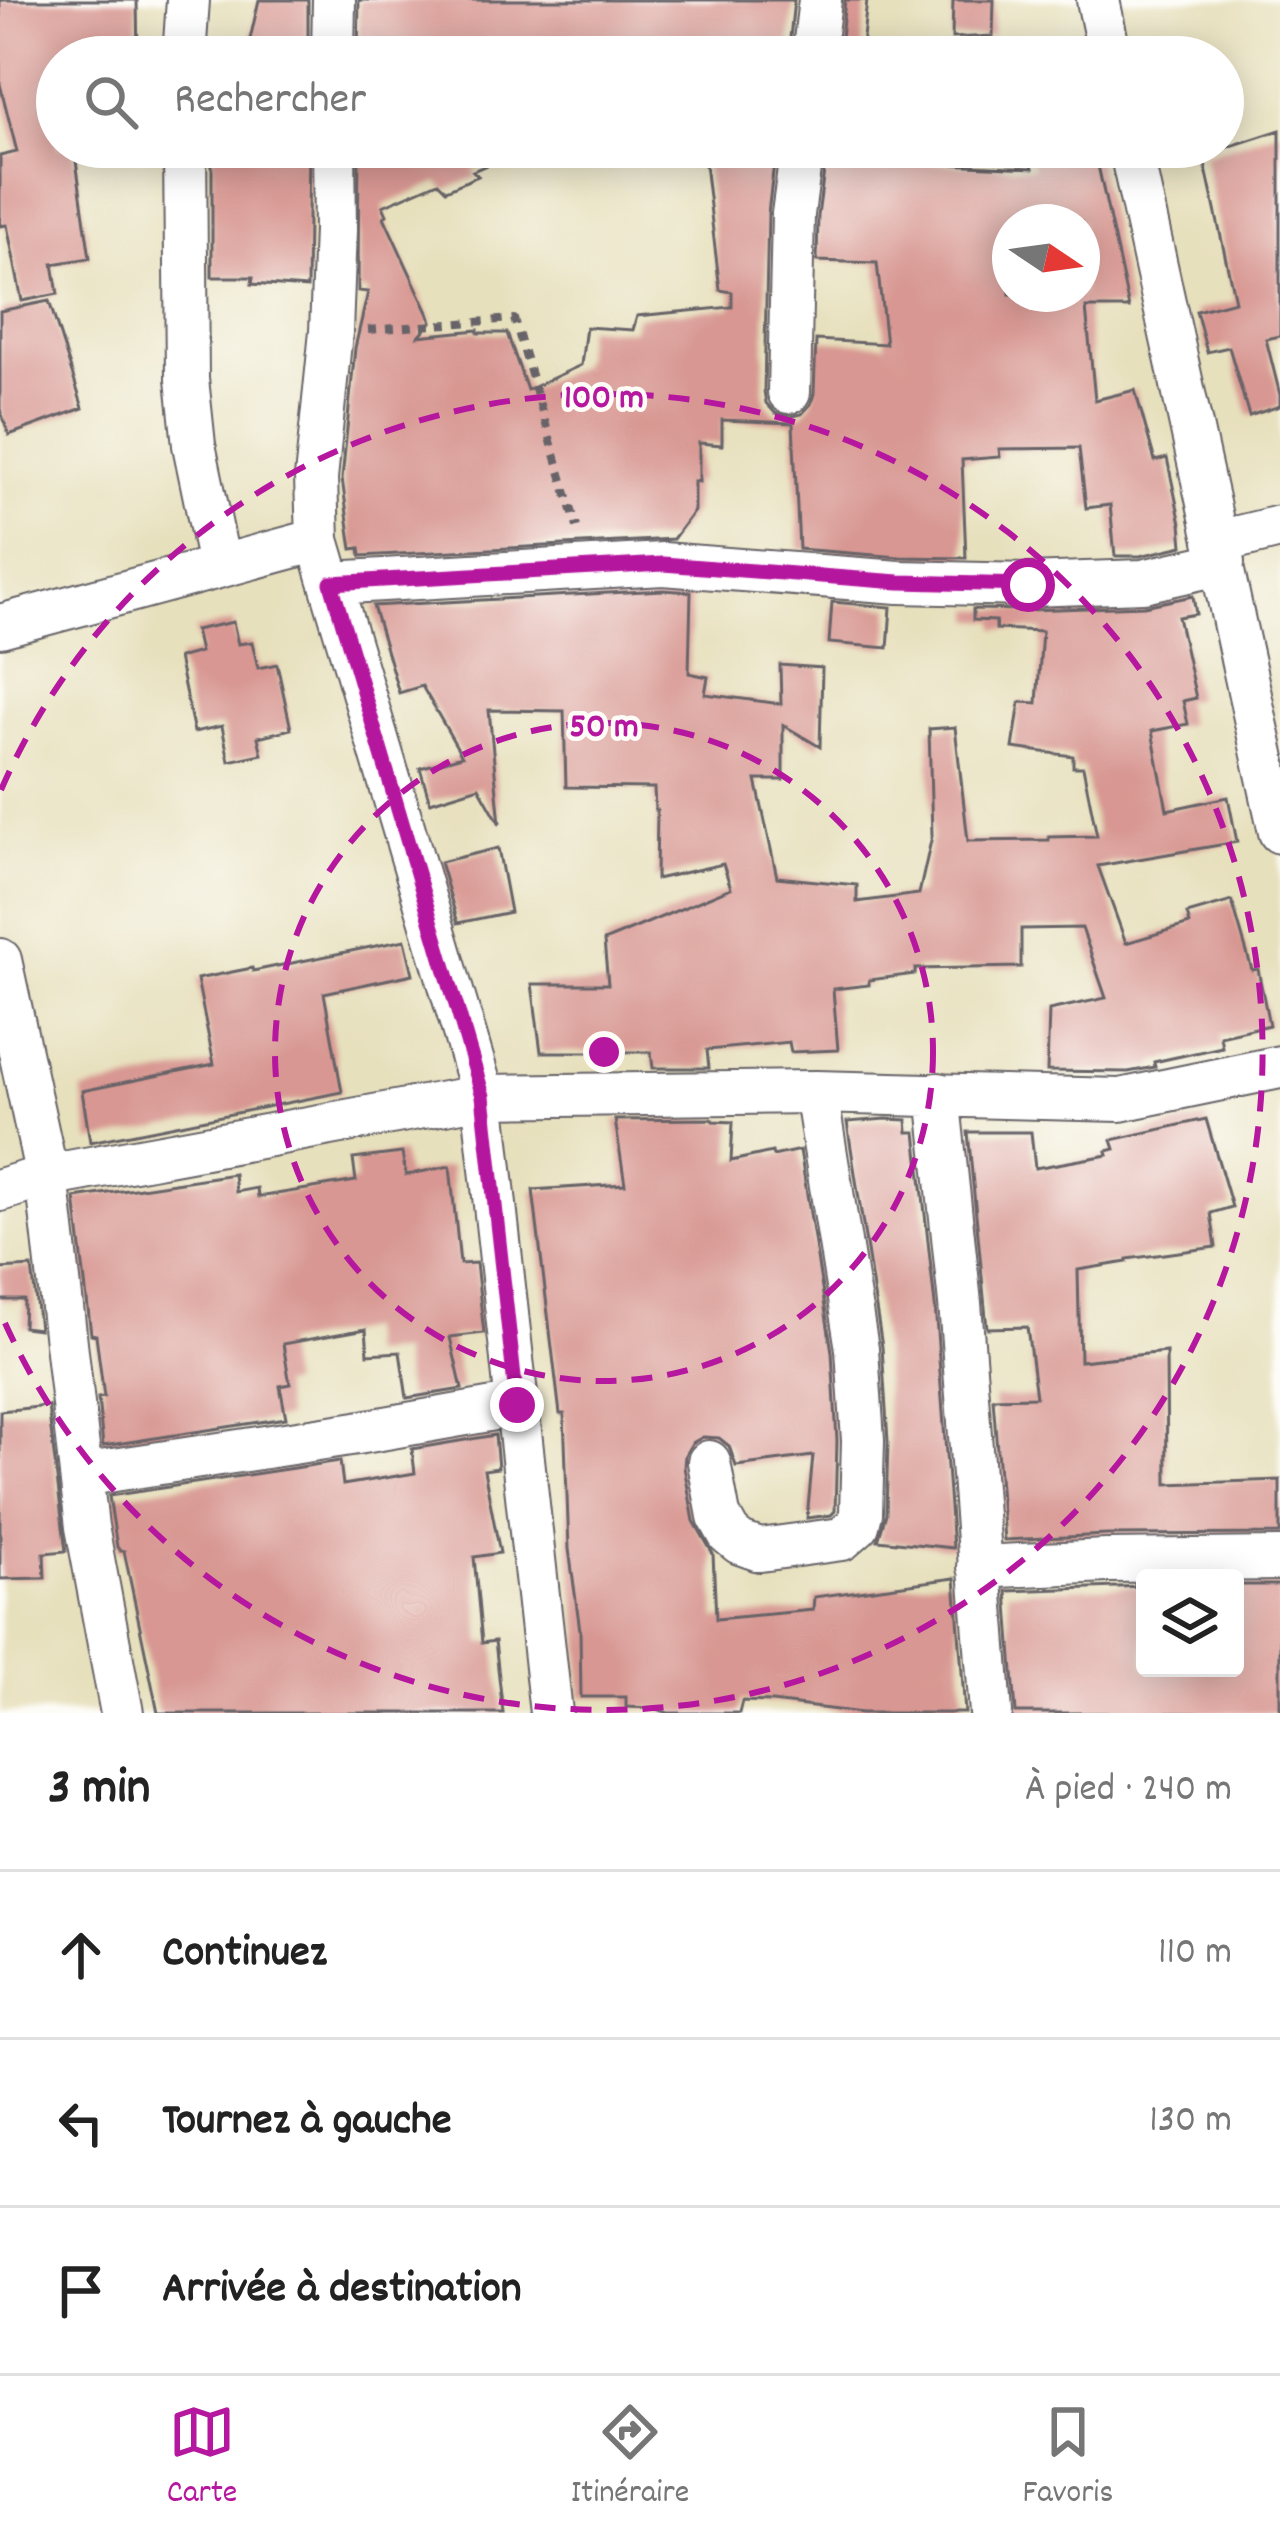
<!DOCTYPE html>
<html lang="fr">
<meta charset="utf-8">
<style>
:root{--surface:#fff;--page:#f6f6f6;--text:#222;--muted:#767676;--line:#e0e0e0;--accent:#b5179e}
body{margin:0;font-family:Dekko,sans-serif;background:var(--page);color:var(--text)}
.controls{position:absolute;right:36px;bottom:36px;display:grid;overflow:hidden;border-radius:12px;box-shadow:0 6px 30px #0003}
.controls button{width:108px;height:108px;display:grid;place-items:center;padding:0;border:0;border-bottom:3px solid var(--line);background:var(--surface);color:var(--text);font:60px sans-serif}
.compass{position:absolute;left:992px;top:204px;width:108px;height:108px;border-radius:50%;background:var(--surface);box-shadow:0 6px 30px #0003;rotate:103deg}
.stop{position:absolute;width:36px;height:36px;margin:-27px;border:9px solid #b5179e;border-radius:50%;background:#fff}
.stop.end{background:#b5179e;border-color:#fff;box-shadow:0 3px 12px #0008}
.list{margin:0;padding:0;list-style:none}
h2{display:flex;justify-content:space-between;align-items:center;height:156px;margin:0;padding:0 48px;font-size:51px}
h2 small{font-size:39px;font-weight:400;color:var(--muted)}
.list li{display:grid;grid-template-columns:78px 1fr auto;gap:36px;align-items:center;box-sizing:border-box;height:168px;padding:0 48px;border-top:3px solid var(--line)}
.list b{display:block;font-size:45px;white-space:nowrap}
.list em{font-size:39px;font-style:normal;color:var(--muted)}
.icon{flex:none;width:66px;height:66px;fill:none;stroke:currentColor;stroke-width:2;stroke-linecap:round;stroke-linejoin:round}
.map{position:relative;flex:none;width:1280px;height:1713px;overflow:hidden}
.search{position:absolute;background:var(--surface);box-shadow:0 6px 30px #0003;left:36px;right:36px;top:36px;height:132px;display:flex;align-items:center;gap:30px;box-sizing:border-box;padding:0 42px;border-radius:66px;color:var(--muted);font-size:45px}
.sheet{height:660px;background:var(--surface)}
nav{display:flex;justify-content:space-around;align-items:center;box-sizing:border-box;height:168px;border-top:3px solid var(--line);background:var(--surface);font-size:33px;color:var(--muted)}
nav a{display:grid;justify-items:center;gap:6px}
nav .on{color:var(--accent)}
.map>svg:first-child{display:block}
.building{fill:#d89792;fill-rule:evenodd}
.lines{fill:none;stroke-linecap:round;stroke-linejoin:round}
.street-casing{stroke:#676468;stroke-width:46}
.path{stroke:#676468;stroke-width:8;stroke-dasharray:9 9;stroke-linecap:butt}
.street{stroke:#fff;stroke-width:42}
.route{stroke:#b5179e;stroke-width:15}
.ring{fill:none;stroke:#b5179e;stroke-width:6;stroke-dasharray:21 15}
.centre{fill:#b5179e;stroke:#fdfcf7;stroke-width:6}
.ring-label{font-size:36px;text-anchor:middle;font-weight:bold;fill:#b5179e;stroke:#fdfcf7;stroke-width:9;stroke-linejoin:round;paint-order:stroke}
</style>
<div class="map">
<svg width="1280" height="1713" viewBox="0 0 1280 1713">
<rect width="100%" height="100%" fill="#fdfcf7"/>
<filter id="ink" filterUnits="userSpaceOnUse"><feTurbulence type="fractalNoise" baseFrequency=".00833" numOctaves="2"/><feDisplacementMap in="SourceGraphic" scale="24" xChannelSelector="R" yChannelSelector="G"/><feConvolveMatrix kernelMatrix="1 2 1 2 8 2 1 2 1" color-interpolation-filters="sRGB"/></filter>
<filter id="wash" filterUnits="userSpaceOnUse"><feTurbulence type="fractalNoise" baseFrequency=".004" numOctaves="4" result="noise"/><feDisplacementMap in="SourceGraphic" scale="48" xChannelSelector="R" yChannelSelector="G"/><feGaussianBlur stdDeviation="2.7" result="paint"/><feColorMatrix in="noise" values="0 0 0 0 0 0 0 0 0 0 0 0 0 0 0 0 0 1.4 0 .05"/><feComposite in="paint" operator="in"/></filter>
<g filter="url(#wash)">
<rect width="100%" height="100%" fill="#e7e0bd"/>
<g id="blocks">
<path class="building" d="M0,0H137L138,57H57V147H74L90,258L53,264L58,294L22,301L7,225L0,226V156L17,152L0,84Z
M259,0H308V57H246Z
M359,0H794L788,57H358Z
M845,0H867L861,57H839Z
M953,0H994L993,36L952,38Z
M1280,130V336L1266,339L1280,395V406L1249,416L1229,347L1207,352L1196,311L1235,301L1203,155Z
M212,147H309L307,288L252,284L253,277H212Z
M359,147H528L473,171L478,176L446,190L438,182L383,206L387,215L384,217L432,321L419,336L478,330V333H507L527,390L581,365L586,327L633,330L637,316L732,307V292L720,290L703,147H776L768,213L764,391L766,403L775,413L790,417L802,414L811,404L814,393L816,340L886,344L877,263L817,261L818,216L827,147H887L885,161L1033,168L1028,147H1094L1129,308H1086L1095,400L1135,390L1155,461L1167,458L1181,524L1183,546L1140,556H1115L1110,505L1086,508L1079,448L999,449L1000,457L962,460L966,558L900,557L799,549L793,423L722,420V445L699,443V482L694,481V511L673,539L361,556L360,548L352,549L342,479L355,348L368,292L358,291ZM1010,222H1082V294H1010Z
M49,301L83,408L9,435L0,409V311Z
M663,590L691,592L689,673L708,677L705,694L781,704L780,665L822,668L820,747L783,725V780H756L777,877L857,885V902L919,894L932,836L929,729L955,727L968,841L1049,840V837L1097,836L1083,767H1073V756L1013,748L1020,702L1037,703L1042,631L996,629V621L973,620V609L1029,610L1144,606L1193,596L1196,614L1178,617L1196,698L1183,701L1188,724L1152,731L1167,810L1228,797L1237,842L1098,866L1126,943L1190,924L1187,914L1232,901L1252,970L1258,969L1269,1025L1220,1036L1222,1047L1154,1062L1155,1067L1128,1072L1047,1071L1049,1010L1106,998L1082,928L1021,929V967L915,969V974L869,980V985L833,989L838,1050L791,1052L789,1042L707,1050L709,1068H653L651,1052H541L532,984H608L604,941L731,888L723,864L656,879L657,810H655L654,788L566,787L564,711L489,710L500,824L479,787L430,802L420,768L462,756L422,686L399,693L373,606Z
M832,602L891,607L888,648L829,643Z
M233,622L238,644L252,642L258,668L277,664L291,729L258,737L262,754L229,761L222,726L194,732L178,658L200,652L195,630Z
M498,848L510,912L458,923L440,862Z
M405,940L413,974L324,993L342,1092L90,1142L82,1091L214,1064L197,979L252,968L253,971Z
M712,1119L713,1121L733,1122L731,1161L772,1152L773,1156L800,1150L832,1352L837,1441L835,1511L831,1515L807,1518L813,1456L736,1466L729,1446L719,1438L703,1437L692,1443L685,1455L684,1467L694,1521L713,1554L716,1619L813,1610L814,1597L955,1578L965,1713H862L772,1702L742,1701L739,1713H668L655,1708L626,1707V1697H581L580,1630L569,1549L564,1414H560L533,1190L625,1184L615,1120Z
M886,1119L907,1120L908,1132H916L935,1305L953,1548L878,1540L886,1514L888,1442L882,1347L847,1122Z
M1206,1119L1232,1207L1211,1213L1216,1247L1127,1259V1262L1078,1270L1080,1361L1166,1352L1167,1484L1280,1480V1534L1107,1535L1004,1540L993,1398L1036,1397L1027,1327L987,1328L968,1132H1031L1035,1168L1108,1155L1107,1151L1115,1149L1112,1140Z
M402,1153L406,1175L450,1166L460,1264L476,1263L484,1333L450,1337L462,1389L407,1398L400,1352L368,1354L366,1329L283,1344L290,1384L280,1386L286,1418L103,1446L98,1398L104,1397L96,1335L91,1334L75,1198L234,1174L236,1192L257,1188L258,1197L356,1181L353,1159Z
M32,1267L39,1329L23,1327L24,1300H0V1269Z
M48,1406L66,1551L44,1553L45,1578L0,1579V1411Z
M495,1435L498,1468L484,1470L500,1553L474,1557L482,1643L495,1641L503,1713H158L124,1551H120L117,1547L109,1496L340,1461L343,1485L415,1473L412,1449Z
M1235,1585H1280V1713H1016L1007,1591L1145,1586V1668H1235Z"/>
</g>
</g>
<g filter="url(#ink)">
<use href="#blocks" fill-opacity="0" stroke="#676468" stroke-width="3"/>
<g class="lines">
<g class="street-casing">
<path id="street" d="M1098,0L1110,57
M184,57L188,0
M333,57L334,0
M813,57L820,0
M185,147L187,379L194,445L219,565
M334,147L335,230L331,332L316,478L318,540L483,1096L551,1713
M1130,147L1280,832
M789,392L793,214L802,147
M1218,542L1280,527
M331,583L663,564L899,582L1028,585L1143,581L1223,563
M0,626L318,540
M0,960L47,1176L87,1527L122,1713
M938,1094L960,1303L991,1713
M0,1190L47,1176L483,1096L816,1092L1120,1100L1280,1067
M709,1462L719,1516L729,1534L740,1543L760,1550L842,1539L858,1525L861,1513L863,1441L857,1349L816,1092
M81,1475L357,1433L517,1405
M979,1567L1107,1561L1280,1559"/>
</g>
<path class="path" d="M368,330L514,319L577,527"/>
<use href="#street" class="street"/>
</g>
</g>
<g class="lines" filter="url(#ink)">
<path class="route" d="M517,1405L483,1096L331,583L663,564L899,582L1028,585"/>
</g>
<g class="ring">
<circle cx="604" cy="1052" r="329"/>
<path d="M1 790A658 658 0 1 1 1 1314"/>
</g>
<circle cx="604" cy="1052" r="18" class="centre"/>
<g class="ring-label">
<text x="604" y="407">100 m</text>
<text x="604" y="736">50 m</text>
</g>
</svg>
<div class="controls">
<button><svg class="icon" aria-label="layers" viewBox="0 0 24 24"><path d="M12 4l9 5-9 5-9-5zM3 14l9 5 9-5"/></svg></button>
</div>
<svg class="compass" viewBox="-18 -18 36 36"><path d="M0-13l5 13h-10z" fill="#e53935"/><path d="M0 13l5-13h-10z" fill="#767676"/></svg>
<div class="stop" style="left:1028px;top:585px"></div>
<div class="stop end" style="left:517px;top:1405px"></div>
<div class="search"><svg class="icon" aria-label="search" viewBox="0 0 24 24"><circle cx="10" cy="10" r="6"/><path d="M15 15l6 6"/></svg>Rechercher</div>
</div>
<section class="sheet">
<h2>3 min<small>À pied · 240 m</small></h2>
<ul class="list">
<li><svg class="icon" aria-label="ahead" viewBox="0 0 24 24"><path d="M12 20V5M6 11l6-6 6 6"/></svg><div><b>Continuez</b></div><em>110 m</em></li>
<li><svg class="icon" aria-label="left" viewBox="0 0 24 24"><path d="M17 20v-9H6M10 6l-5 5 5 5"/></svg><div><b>Tournez à gauche</b></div><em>130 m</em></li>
<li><svg class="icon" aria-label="arrive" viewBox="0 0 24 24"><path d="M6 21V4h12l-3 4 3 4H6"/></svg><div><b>Arrivée à destination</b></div></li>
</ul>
</section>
<nav>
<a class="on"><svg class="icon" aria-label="map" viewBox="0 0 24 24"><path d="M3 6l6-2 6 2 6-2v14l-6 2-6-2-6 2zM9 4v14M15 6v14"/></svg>Carte</a>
<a><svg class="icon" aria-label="directions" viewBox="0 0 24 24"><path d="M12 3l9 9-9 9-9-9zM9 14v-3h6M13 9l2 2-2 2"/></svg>Itinéraire</a>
<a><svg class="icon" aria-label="saved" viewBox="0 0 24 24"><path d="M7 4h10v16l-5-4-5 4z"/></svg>Favoris</a>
</nav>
